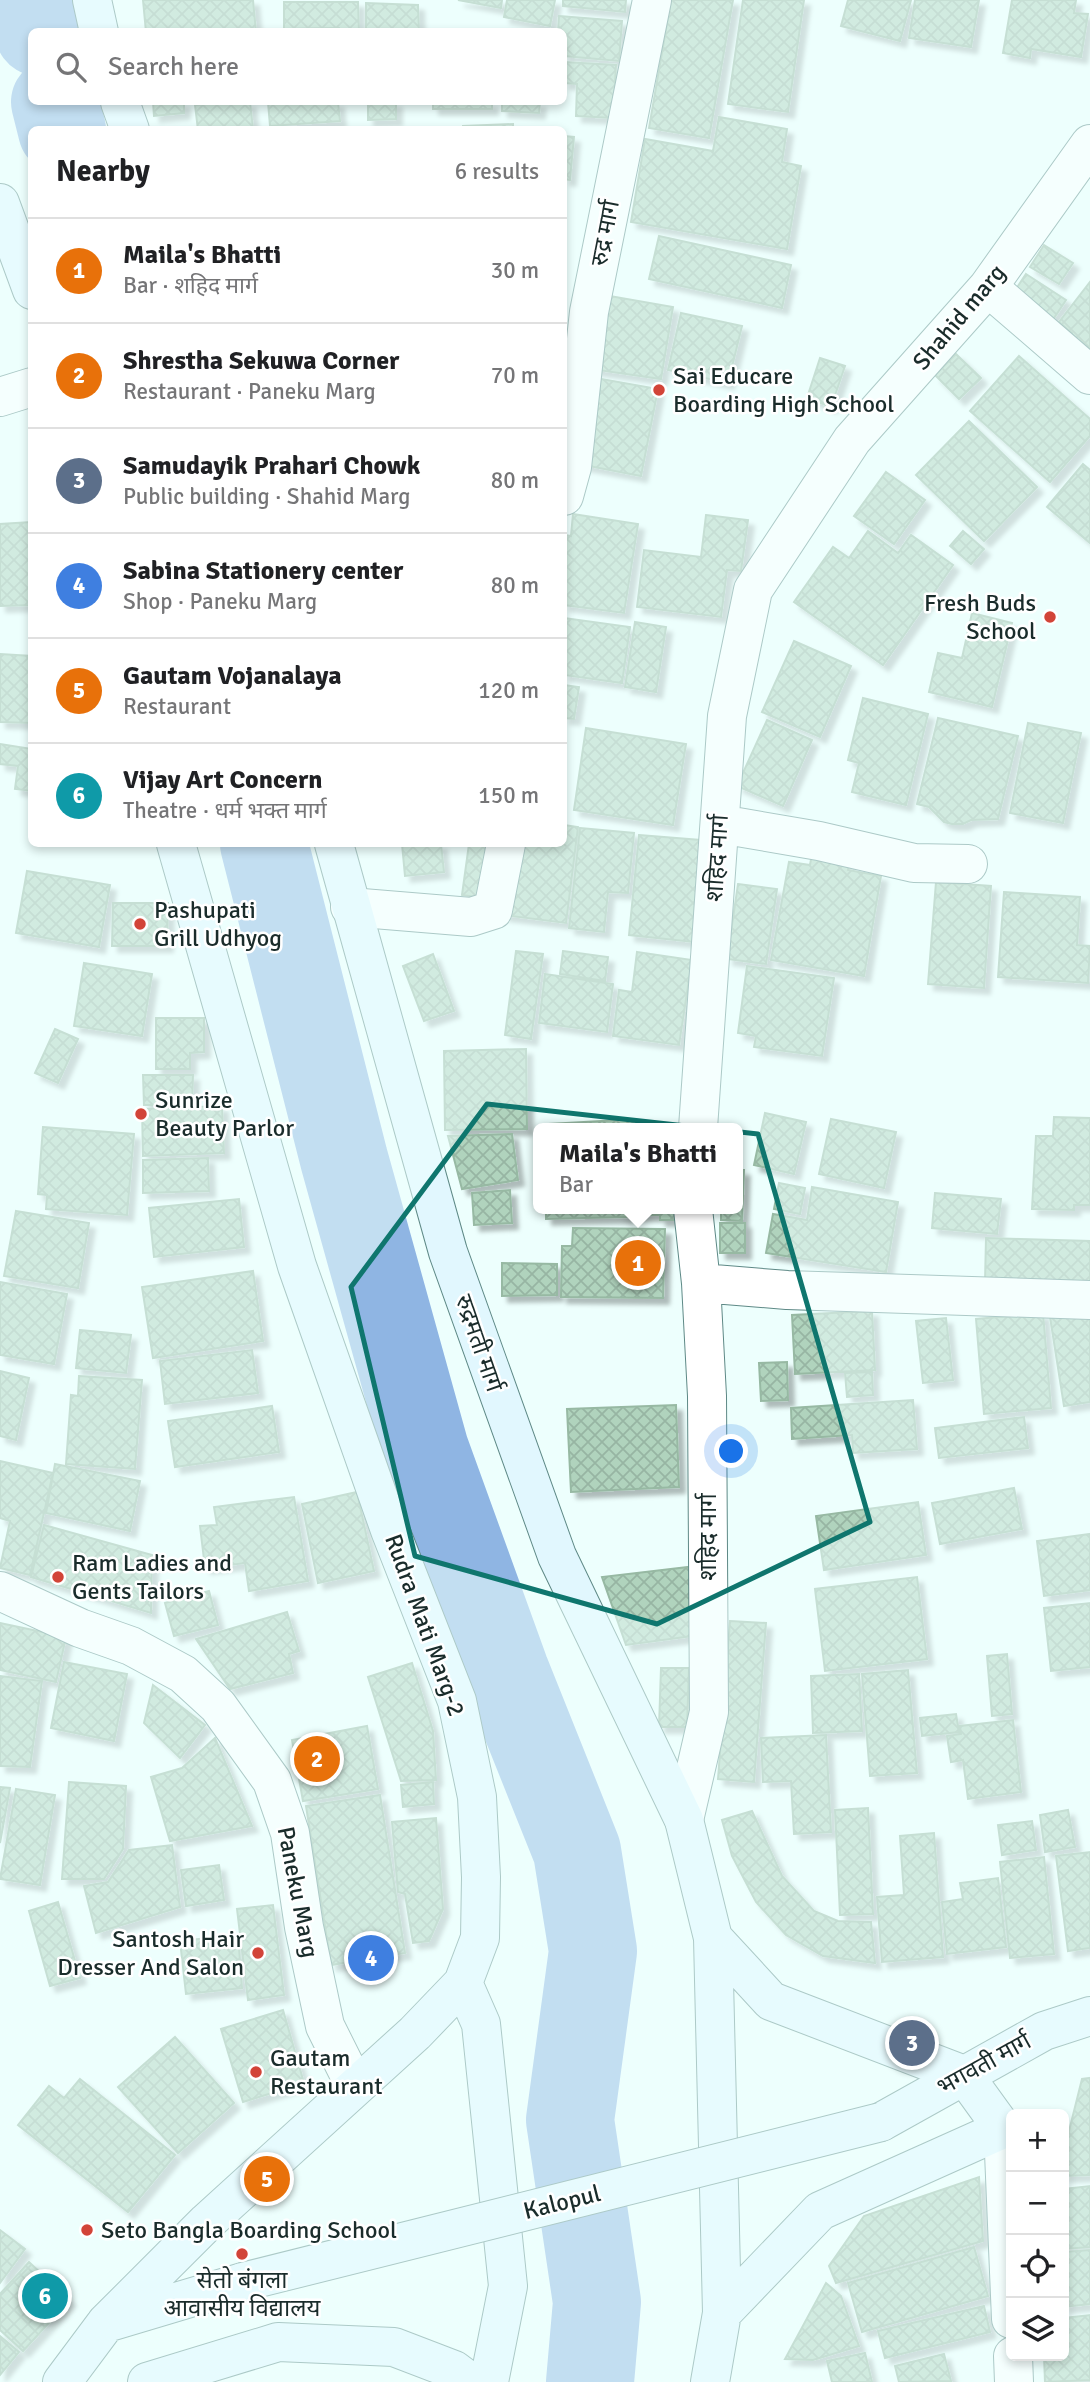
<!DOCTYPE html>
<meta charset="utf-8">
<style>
:root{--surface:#fff;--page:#f6f6f6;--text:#202124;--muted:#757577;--line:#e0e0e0;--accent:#d24438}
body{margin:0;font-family:Signika,"Noto Sans Devanagari",sans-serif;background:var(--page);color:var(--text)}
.controls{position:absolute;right:21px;bottom:21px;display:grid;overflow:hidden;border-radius:10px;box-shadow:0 4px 10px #0003}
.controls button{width:63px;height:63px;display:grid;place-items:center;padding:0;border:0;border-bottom:2px solid var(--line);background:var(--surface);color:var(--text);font:35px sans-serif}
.you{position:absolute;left:732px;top:1452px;width:24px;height:24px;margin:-18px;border:5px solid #fff;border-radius:50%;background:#1a73e8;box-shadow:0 0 0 10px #1a73e833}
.badge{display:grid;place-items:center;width:46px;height:46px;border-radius:50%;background:var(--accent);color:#fff;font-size:23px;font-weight:700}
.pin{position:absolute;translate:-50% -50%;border:4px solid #fff;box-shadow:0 2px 7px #0006}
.popup{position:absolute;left:533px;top:1123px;width:210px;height:91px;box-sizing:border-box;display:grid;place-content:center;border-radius:10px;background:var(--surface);filter:drop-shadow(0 2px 5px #0005);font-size:23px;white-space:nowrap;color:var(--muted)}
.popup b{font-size:26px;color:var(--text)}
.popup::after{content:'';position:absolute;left:50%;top:100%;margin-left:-14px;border:14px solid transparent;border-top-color:var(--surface)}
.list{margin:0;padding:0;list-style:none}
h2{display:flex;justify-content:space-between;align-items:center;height:91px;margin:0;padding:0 28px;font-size:30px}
h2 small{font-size:23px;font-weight:400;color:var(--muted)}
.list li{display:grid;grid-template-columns:46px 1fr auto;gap:21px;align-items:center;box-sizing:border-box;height:105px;padding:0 28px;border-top:2px solid var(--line)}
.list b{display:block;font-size:26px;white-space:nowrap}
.list p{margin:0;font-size:23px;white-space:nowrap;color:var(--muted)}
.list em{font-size:23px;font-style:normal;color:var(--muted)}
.icon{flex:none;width:38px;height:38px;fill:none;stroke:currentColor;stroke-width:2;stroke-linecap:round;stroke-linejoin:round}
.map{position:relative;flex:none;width:1090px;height:2382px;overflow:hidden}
.search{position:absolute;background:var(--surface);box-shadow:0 4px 10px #0003;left:28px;top:28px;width:539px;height:77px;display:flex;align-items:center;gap:18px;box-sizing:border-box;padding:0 24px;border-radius:10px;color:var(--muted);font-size:26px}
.panel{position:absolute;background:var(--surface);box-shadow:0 4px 10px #0003;left:28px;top:126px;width:539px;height:721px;border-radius:10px}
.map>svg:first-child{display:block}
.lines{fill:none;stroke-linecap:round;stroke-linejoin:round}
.river{stroke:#8fb5e3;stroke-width:88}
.building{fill:url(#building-cross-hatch);stroke:#97b9a3;stroke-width:2;filter:url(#shadow)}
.street-casing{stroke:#5e8986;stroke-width:40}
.secondary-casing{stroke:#5e8986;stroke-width:40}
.street{stroke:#fff;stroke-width:38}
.secondary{stroke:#e1f7fe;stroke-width:38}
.secondary-bridge-casing{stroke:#5e8986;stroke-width:40;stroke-linecap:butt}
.secondary-bridge{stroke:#e1f7fe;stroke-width:38}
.marked{fill:none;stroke:#0f766e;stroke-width:5;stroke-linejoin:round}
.poi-dot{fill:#d24438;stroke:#fff;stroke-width:2.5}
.labels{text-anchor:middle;stroke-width:5;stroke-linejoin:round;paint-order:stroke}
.street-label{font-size:24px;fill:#1a2c2b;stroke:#fff}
.poi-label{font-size:24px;fill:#1a2c2b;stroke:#fff;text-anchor:start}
</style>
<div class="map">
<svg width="1090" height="2382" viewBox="0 0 1090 2382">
<defs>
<pattern id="building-cross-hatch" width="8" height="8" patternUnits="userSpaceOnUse" patternTransform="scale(1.75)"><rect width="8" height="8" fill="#b0d3bd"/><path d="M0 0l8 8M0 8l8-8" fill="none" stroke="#97b5a3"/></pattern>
<filter id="shadow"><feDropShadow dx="6" dy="6" stdDeviation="2" flood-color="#0004"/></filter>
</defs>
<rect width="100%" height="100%" fill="#edfffd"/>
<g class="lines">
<path class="river" d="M31,0L39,32
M55,102L62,130
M264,844L344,1159L425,1450L505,1671L577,1851L593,1951L570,2120L597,2302L590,2382"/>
</g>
<path class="building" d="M143,0H253L256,32H146Z
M458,0H502L501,8Z
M507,0H555L550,26L504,17Z
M563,0H626L625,12L563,6Z
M671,0H733L709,138L649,128Z
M743,0H804L788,112L728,104Z
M848,0H911L900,41L841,26Z
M915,0H979L971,47L909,38Z
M1012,0H1076L1074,13L1088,14L1081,57L1031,49L1030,58L1003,53Z
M284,2H358L359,32H340L339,28L284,29Z
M366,3L418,5L419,32H366Z
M559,16L622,21L619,61L564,56V32H558Z
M564,62L616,65L613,118L576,116L577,84L564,83Z
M153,102H184V113L154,116Z
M231,102H250L253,129L198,130L195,105Z
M268,102H338L340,121L270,126Z
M368,102H396V119L368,120Z
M433,102H492V109H433Z
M502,102H540L539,113L502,111Z
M719,117L787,129L782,162L801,166L787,249L631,222L645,139L713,151Z
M513,124V130H463V126Z
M564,136L574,137L570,180L564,179Z
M659,236L791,265L782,308L649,279Z
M1044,245L1073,263L1059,284L1030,267Z
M1026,274L1066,300L1052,321L1012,295Z
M1090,282V362L1065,343L1072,333L1059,322Z
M604,295L673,307L661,379L591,369Z
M681,313L742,326L728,383L668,370Z
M956,354L981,378L959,399L935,375Z
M1019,356L1090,419V436L1050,482L970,411Z
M820,358L845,366L831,407L807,398Z
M590,377L658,389L641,476L573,463Z
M969,421L1037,487L984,541L916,475Z
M1083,464L1090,470V543L1047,507Z
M886,472L925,500L894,544L854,516Z
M573,514L638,524L624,613L564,605V535L571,536Z
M706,515L748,520L741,571L727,570L721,617L637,607L644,550L701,557Z
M31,522L32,605L0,606V524Z
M868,531L898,553L911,535L953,565L883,665L794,602L833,547L849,558Z
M963,531L984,549L971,564L950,546Z
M972,613L1012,623L992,707L929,692L938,653L962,658Z
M564,618L630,627L622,683L564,675Z
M635,622L666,627L656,692L625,687Z
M794,641L851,666L820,737L762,712Z
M0,654L32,656V723L0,722Z
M564,685L579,687L574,719L564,718Z
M863,698L928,714L906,805L852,792L859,763L848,760Z
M938,718L1018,736L998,819L971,820L963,824H952L944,822L929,807L917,804Z
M767,720L812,740L783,806L737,786Z
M1028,723L1081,733L1063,823L1010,813Z
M586,728L686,744L673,825L574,810Z
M0,744L32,749V791L15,789L18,766L0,764Z
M564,825L578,827L566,923L503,915L512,844H564Z
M580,828L634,833L628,893L608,892L604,932L569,928Z
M639,835L713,841L703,943L629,935Z
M402,844H441L444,872L405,876Z
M469,844H510L497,900L462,895Z
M813,848L851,854L848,870L881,876L864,976L771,960L789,862L810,865Z
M27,871L110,885L99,947L16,933Z
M936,882L991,886L984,988L928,984Z
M738,884L777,889L766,964L727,959Z
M1004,892L1080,897L1077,945L1090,946L1088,983L998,977Z
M113,903H168L167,946H112Z
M516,951L543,954L531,1039L505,1035Z
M563,951L608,957L605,981L560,974Z
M637,952L692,960L679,1045L613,1036L619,990L632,992Z
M433,954L454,1011L424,1021L403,966Z
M84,963L152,974L142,1036L74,1026Z
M747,966L834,978L822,1056L754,1047L756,1036L738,1033Z
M545,974L613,984L607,1032L539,1023Z
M156,1018H204V1052L190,1053V1069H156Z
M55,1029L78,1039L58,1083L35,1073Z
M526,1049L527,1129L445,1130L444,1051Z
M143,1075H193L192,1105H144Z
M222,1106L224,1153L143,1156L142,1109Z
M765,1113L806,1122L794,1174L754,1165Z
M1054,1117L1090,1118V1205H1074V1210L1032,1209L1036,1136H1053Z
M636,1119V1128H549V1124Z
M831,1119L896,1132L884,1188L819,1174Z
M43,1127L134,1134L127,1215L46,1209L47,1195L38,1194Z
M512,1134L518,1180L462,1189L448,1136Z
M208,1158L209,1191L143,1193V1160Z
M738,1170H744L742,1221L721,1220V1209H738Z
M779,1183L805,1188L800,1214L774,1209Z
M812,1187L898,1202L886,1272L766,1253L773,1214L807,1220Z
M510,1190L512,1223L474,1225L472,1193Z
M935,1193L1001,1199L997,1234L932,1228Z
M239,1199L244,1247L154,1257L149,1208Z
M546,1209H626L627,1217L546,1219Z
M632,1209H675V1220H660V1215H632Z
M16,1211L89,1223L78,1288L4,1276Z
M720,1223H745V1253H720Z
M573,1228L665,1229L663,1298L561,1297L562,1246H572Z
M986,1238L1090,1241V1286L985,1282Z
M502,1263L557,1264V1295L502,1296Z
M253,1271L263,1341L153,1358L142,1287Z
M0,1282L67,1294L54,1364L0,1355Z
M872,1311L875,1370L795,1374L792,1315Z
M1090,1311V1402L1064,1406L1050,1317Z
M1043,1313L1051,1408L984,1414L976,1319Z
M946,1318L953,1380L923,1383L916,1321Z
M80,1330L131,1335L126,1373L76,1368Z
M252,1350L258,1393L165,1404L160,1361Z
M787,1362L788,1400L761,1401L759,1363Z
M0,1371L29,1378L16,1440L0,1436Z
M872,1372L873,1395L847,1397L845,1373Z
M79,1376L142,1380L135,1469L66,1464L71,1395L78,1396Z
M913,1400L917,1449L853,1453L852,1435L792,1439L791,1408Z
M676,1405L679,1487L571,1492L567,1409Z
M272,1406L279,1452L175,1467L168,1421Z
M1024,1417L1028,1448L939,1458L935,1428Z
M0,1461L53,1473L30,1575L0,1568L10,1521L0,1518Z
M55,1464L140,1481L130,1531L46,1513Z
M1014,1488L1022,1529L940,1544L932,1503Z
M357,1492L374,1571L318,1583L302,1504Z
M294,1497L308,1581L249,1591L245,1563L205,1568L200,1526L217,1525L214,1507Z
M918,1502L926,1555L824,1570L816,1516Z
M44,1525L152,1555L151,1613L31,1577Z
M1090,1534V1590L1044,1596L1037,1541Z
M697,1566L692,1636L626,1645L602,1577Z
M917,1577L927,1659L825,1671L815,1589Z
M209,1591L218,1625L174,1636L165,1603Z
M1090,1603V1667L1051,1671L1044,1608Z
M287,1612L299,1651L289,1654L293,1673L230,1689L196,1639Z
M730,1621L766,1623L754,1782L718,1779Z
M0,1623L66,1637L56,1682L0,1670Z
M1007,1654L1012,1714L992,1716L987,1656Z
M64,1662L127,1674L114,1741L51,1728Z
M412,1663L433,1731L436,1780L401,1781L368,1677Z
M661,1668H689L687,1727H659Z
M908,1670L917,1773L870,1776L862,1674Z
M859,1674L862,1731L813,1733L811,1676Z
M0,1676L42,1681L30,1767L0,1766Z
M153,1685L205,1725L180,1758L144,1723Z
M956,1714L959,1732L922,1736L920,1718Z
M1013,1720L1021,1792L968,1799L963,1760L951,1762L947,1736L961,1734L960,1726Z
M367,1726L378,1789L303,1801L292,1740Z
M826,1735L831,1832L794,1834L791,1781L763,1782L761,1738Z
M215,1738L252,1826L170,1841L151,1777L182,1768Z
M69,1782L126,1786L123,1849L104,1879H62Z
M433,1782L434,1804L403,1807L401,1785Z
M0,1787L10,1788L0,1843Z
M16,1789L55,1795L40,1885L0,1879Z
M380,1795L405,1953L331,1965L306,1806Z
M868,1808L873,1914L840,1915L835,1810Z
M1068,1810L1075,1847L1045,1852L1040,1815Z
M752,1811L782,1876L814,1911L838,1921L871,1922L875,1963L823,1956L786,1935L756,1902L732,1856L722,1820Z
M436,1818L443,1909L429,1941L413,1943L405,1894L398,1892L392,1822Z
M1032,1821L1036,1850L1002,1855L998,1825Z
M934,1833L943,1957L882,1962L877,1897L904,1895L900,1836Z
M172,1845L180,1907L96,1933L84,1886L108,1882L129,1850Z
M1090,1852V1948L1068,1951L1056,1856Z
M1044,1857L1054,1954L1010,1958L1000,1862Z
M219,1865L224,1900L186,1906L181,1870Z
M998,1878L1006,1947L947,1954L942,1902L963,1899L960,1883Z
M58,1902L80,1978L50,1986L29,1911Z
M273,1905L284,1995L248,2000L237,1909Z
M238,1935L242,1988L186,1994L180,1941Z
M283,2010L304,2083L243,2102L221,2029Z
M175,2037L234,2103L178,2153L118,2087Z
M1090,2078V2175L1064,2176V2151L1082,2079Z
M80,2079L175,2155L128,2212L18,2125L49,2086L64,2098Z
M979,2177L983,2241L836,2283L829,2266L864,2216Z
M1090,2186V2247L1064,2249V2189Z
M0,2230L25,2249L0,2283Z
M974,2247L988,2296L862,2332L848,2283Z
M1090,2250V2304L1064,2307V2252Z
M29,2262L70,2300L23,2351L0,2330V2294Z
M826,2283L841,2296L859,2346L813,2360L785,2359Z
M984,2306L990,2332L885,2358L878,2331Z
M1090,2315V2380L1045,2382L1044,2356H1064V2318Z
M0,2336L19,2352L0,2375Z
M865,2353L872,2382H832L827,2361Z
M944,2354L951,2381L899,2382L895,2366Z"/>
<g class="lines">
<g class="street-casing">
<path id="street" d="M988,287L1090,375
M0,397L32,387
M564,496L572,467L589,312L652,0
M720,824L819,841L914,863L968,864
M350,907L471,917L493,910L506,844
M698,1128L727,716L753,590L852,440L988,287L1090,144
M701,1283L787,1290L1090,1300
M0,1591L80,1628L131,1646L183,1674L218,1706L272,1781L290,1833L304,1927L325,2026L355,2086
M684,1820L709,1712L707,1396L701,1283L693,1209
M1003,2129L1011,2319
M1013,2356L1014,2382"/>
</g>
<g class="secondary-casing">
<path id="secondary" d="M92,0L99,32
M120,102L130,130
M0,203L32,290
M334,844L448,1252L557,1556L684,1820L713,1938L771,2001L964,2075L1003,2129L820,2211L722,2313L710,2382
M713,1938L722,2313
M463,1983L481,2024L508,2286L489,2382
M881,2122L1044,2031L1090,2016
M106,2323L207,2222L415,2033L463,1983L480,1938L481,1877L477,1797L457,1701L390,1530L297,1266L176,844
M62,2382L106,2323L243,2282
M147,2382L278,2342L394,2347L454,2370L470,2382"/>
</g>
<use href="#street" class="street"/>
<use href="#secondary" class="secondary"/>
<g class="secondary-bridge-casing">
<path id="secondary-bridge" d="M243,2282L881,2122"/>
</g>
<use href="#secondary-bridge" class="secondary-bridge"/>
</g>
<path d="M0 0H1090V2382H0ZM487,1104L758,1134L870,1522L657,1624L415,1556L351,1287Z" fill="#edfffd" fill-opacity=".55" fill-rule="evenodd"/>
<path class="marked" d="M487,1104L758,1134L870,1522L657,1624L415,1556L351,1287Z"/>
<g class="poi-dot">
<circle cx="659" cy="390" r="7"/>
<circle cx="1050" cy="617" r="7"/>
<circle cx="140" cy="924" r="7"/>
<circle cx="141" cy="1114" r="7"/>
<circle cx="58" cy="1577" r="7"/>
<circle cx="258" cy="1953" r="7"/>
<circle cx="256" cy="2072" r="7"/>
<circle cx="87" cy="2230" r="7"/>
<circle cx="242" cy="2254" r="7"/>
</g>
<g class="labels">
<g class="street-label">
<text transform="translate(605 233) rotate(-79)" y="8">रुद्र मार्ग</text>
<text transform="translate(959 317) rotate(-50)" y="8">Shahid marg</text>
<text transform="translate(717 858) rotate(-86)" y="8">शहिद मार्ग</text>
<text transform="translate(479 1343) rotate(71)" y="8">रुद्रमती मार्ग</text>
<text transform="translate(708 1537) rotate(-90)" y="8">शहिद मार्ग</text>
<text transform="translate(425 1625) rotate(70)" y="8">Rudra Mati Marg-2</text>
<text transform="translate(298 1892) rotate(79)" y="8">Paneku Marg</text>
<text transform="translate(984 2064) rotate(-29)" y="8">भगवती मार्ग</text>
<text transform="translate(562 2202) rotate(-14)" y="8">Kalopul</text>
</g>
<g class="poi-label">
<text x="673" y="384">Sai Educare<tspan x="673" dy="28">Boarding High School</tspan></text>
<text x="1036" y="611" text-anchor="end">Fresh Buds<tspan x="1036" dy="28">School</tspan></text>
<text x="154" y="918">Pashupati<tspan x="154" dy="28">Grill Udhyog</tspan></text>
<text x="155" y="1108">Sunrize<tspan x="155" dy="28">Beauty Parlor</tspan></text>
<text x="72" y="1571">Ram Ladies and<tspan x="72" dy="28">Gents Tailors</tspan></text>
<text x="244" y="1947" text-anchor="end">Santosh Hair<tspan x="244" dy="28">Dresser And Salon</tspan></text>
<text x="270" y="2066">Gautam<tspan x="270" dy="28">Restaurant</tspan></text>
<text x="101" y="2238">Seto Bangla Boarding School</text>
<text x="242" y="2288" text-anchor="middle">सेतो बंगला<tspan x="242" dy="28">आवासीय विद्यालय</tspan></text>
</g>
</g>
</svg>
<div class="controls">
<button>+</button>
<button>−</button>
<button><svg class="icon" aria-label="locate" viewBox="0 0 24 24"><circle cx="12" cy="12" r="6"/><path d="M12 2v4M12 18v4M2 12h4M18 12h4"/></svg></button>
<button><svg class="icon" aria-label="layers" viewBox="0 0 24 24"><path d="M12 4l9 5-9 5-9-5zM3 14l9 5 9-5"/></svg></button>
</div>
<div class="you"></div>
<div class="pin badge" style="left:638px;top:1263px;background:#e8710a">1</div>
<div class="popup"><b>Maila's Bhatti</b>Bar</div>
<div class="pin badge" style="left:317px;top:1759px;background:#e8710a">2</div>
<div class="pin badge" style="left:912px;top:2043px;background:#5c6f8a">3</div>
<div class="pin badge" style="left:371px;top:1958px;background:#3f7fe0">4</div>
<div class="pin badge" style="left:267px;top:2179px;background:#e8710a">5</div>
<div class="pin badge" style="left:45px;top:2296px;background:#0f9aa8">6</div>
<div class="search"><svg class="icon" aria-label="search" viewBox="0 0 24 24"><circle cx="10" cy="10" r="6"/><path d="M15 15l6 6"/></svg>Search here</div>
<section class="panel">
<h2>Nearby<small>6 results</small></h2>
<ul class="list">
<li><span class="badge" style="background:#e8710a">1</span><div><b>Maila's Bhatti</b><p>Bar · शहिद मार्ग</p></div><em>30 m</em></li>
<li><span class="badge" style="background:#e8710a">2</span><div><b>Shrestha Sekuwa Corner</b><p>Restaurant · Paneku Marg</p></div><em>70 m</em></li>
<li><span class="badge" style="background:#5c6f8a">3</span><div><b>Samudayik Prahari Chowk</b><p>Public building · Shahid Marg</p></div><em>80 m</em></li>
<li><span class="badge" style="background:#3f7fe0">4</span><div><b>Sabina Stationery center</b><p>Shop · Paneku Marg</p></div><em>80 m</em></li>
<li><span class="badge" style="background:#e8710a">5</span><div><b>Gautam Vojanalaya</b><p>Restaurant</p></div><em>120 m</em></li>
<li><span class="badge" style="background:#0f9aa8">6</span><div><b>Vijay Art Concern</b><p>Theatre · धर्म भक्त मार्ग</p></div><em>150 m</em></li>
</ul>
</section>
</div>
